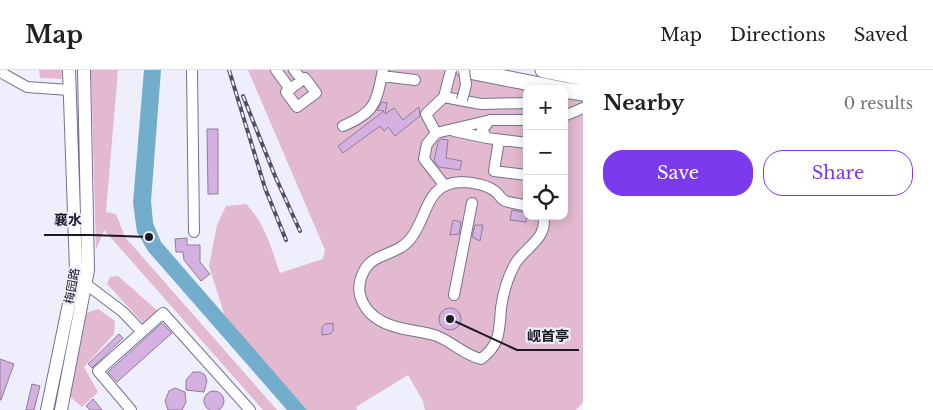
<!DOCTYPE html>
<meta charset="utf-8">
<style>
:root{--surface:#fff;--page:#f6f6f6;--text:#202124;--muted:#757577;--line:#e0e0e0;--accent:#7c3aed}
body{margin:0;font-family:"Libre Baskerville","Noto Sans SC",serif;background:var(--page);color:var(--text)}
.controls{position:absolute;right:15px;top:15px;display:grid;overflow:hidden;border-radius:10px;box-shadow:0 2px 12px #0003}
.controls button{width:45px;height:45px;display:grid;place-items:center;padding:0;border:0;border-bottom:1px solid var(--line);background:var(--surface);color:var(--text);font:25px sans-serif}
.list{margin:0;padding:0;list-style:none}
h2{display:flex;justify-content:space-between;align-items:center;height:65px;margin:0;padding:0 20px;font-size:21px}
h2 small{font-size:16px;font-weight:400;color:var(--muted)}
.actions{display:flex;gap:10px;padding:15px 20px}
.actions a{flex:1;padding:11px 0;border:1px solid var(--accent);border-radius:20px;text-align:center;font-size:18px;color:var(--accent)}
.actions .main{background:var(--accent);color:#fff}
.icon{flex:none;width:28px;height:28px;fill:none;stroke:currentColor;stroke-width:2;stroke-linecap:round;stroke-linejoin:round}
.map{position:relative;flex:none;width:583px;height:340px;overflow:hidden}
header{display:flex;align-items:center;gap:30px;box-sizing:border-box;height:70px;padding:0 25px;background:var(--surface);border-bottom:1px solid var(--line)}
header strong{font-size:24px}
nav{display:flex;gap:28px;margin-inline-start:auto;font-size:18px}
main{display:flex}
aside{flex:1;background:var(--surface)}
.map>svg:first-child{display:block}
.green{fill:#e2b9ce}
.water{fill:#72adcb}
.building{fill:#d4b1e0;stroke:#917c98}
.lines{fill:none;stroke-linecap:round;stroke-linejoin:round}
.minor-casing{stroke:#757291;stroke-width:12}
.major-casing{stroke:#757291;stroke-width:14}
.highway-casing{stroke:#757291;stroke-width:17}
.minor{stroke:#fff;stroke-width:10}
.major{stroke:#fff;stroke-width:12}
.highway{stroke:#fff;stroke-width:15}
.rail-casing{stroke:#51505c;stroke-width:4}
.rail{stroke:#efeefc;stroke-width:2;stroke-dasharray:5.5;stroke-linecap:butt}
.minor-bridge-casing{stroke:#757291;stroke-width:12;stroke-linecap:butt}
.minor-bridge{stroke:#fff;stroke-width:10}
.labels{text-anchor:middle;stroke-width:4.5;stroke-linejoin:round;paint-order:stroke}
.street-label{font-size:12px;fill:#191824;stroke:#efeefc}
.leader{fill:none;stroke:#191824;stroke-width:2}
.callout-dot{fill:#191824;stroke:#efeefc;stroke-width:2}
.callout-label{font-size:14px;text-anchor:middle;font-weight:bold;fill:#191824;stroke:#efeefc;stroke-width:4.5;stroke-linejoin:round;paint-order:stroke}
</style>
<header>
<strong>Map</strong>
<nav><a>Map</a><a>Directions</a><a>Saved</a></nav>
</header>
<main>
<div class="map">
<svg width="583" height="340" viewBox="0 0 583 340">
<rect width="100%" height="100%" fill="#efeefc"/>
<path class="green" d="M39,0H62V9L40,8Z
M91,0H118L106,142L116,144L125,167L277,340H263L104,160L96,180Z
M248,0H475L527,19V146H564V20L583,23V332L576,340H425L423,331L408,305L356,337L357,340H307L225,247L209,196L217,155L226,136L246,134C265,153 271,178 280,203L323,189L325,180Z
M118,206L159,242L143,253L107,214L110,207Z
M98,239L115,251L114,264L84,297L98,322L82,337L67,324L83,244Z"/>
<path class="water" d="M144,0H161L151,131L153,153L161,172L307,340H287L148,181L137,162L133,133Z"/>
<path class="building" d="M382,32L387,33L385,44L394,38L403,50L419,37L420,46L395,66L388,57L384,61L380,56L343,83L338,76L384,41L377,40Z
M207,59H218V124H208Z
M441,69L448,70L446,88L462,91L460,100L439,97L434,91L438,72Z
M512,140L527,143L526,152L510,150Z
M453,150L461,152L459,164L450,165Z
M475,155H483L480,171L472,167Z
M187,168V175H200V192L210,204L201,211L184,190L183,182H176L175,169Z
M439 249a11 11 0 1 1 22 0a11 11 0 1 1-22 0Z
M162,253L172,263L117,312L108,302Z
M333,253V261L330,264L322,265V257L325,254Z
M119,264L123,268L92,298L88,294Z
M0,289L14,294L1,330H0Z
M193,302H200L205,305L207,311L204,322L186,320V310Z
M32,314L40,316L34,340H26Z
M175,318L185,322L186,332L182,340H168L165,331L169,321Z
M204 331a10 10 0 1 1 20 0a10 10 0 1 1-20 0Z
M93,329L102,340H90L86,336Z"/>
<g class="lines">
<g class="minor-casing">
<path id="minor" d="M192,0L194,162
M276,0L290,19
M294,0L302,10
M0,2L27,17L69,20
M382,6L415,10
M305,8L316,23L297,37L286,22Z
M444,27L426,44L436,63L427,74L424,89L445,116
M444,27L481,34L527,33
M444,27L451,0
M564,46L583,38
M490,50L482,60L487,68L527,73
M343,56C376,42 376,33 383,0
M454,61L487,68
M436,63L491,50H527
M499,70L494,101L527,105
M527,136C520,134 512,133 505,131C501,129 500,126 497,123C489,115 472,112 461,112C425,113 428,147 411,168C399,185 374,183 365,199C350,225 367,248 393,256C407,261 423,261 437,266C454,273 464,285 481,289C501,274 499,260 501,238C503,223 508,207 515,194C524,178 549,168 543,146
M86,214L123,242L141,261
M454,225L472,133
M131,340L98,301L163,243L250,340"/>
</g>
<g class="major-casing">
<path id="major" d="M47,340L76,200L69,0
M61,340L88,200L84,0"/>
</g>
<g class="highway-casing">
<path id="highway" d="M464,0L560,19
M543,0L583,8
M564,20L583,23"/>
</g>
<use href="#minor" class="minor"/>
<use href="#major" class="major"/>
<use href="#highway" class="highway"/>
<g class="rail-casing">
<path id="rail" d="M229,0L265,118L286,170
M243,26L275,106L300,161"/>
</g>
<use href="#rail" class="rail"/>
<g class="minor-bridge-casing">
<path id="minor-bridge" d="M462,30L466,15L464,0"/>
</g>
<use href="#minor-bridge" class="minor-bridge"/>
</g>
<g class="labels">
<g class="street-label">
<text transform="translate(72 216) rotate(-80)" y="4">梅园路</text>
</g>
</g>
<path class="leader" d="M149 167L92 165H44M450 249L517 280H579"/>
<g class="callout-dot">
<circle cx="149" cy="167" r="5"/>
<circle cx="450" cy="249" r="5"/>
</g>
<g class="callout-label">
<text x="68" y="155">襄水</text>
<text x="548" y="271">岘首亭</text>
</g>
</svg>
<div class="controls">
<button>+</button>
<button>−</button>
<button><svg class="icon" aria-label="locate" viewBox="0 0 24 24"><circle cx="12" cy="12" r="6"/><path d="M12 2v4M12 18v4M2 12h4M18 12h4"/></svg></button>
</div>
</div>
<aside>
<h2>Nearby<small>0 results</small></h2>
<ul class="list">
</ul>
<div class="actions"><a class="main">Save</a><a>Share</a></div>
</aside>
</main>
